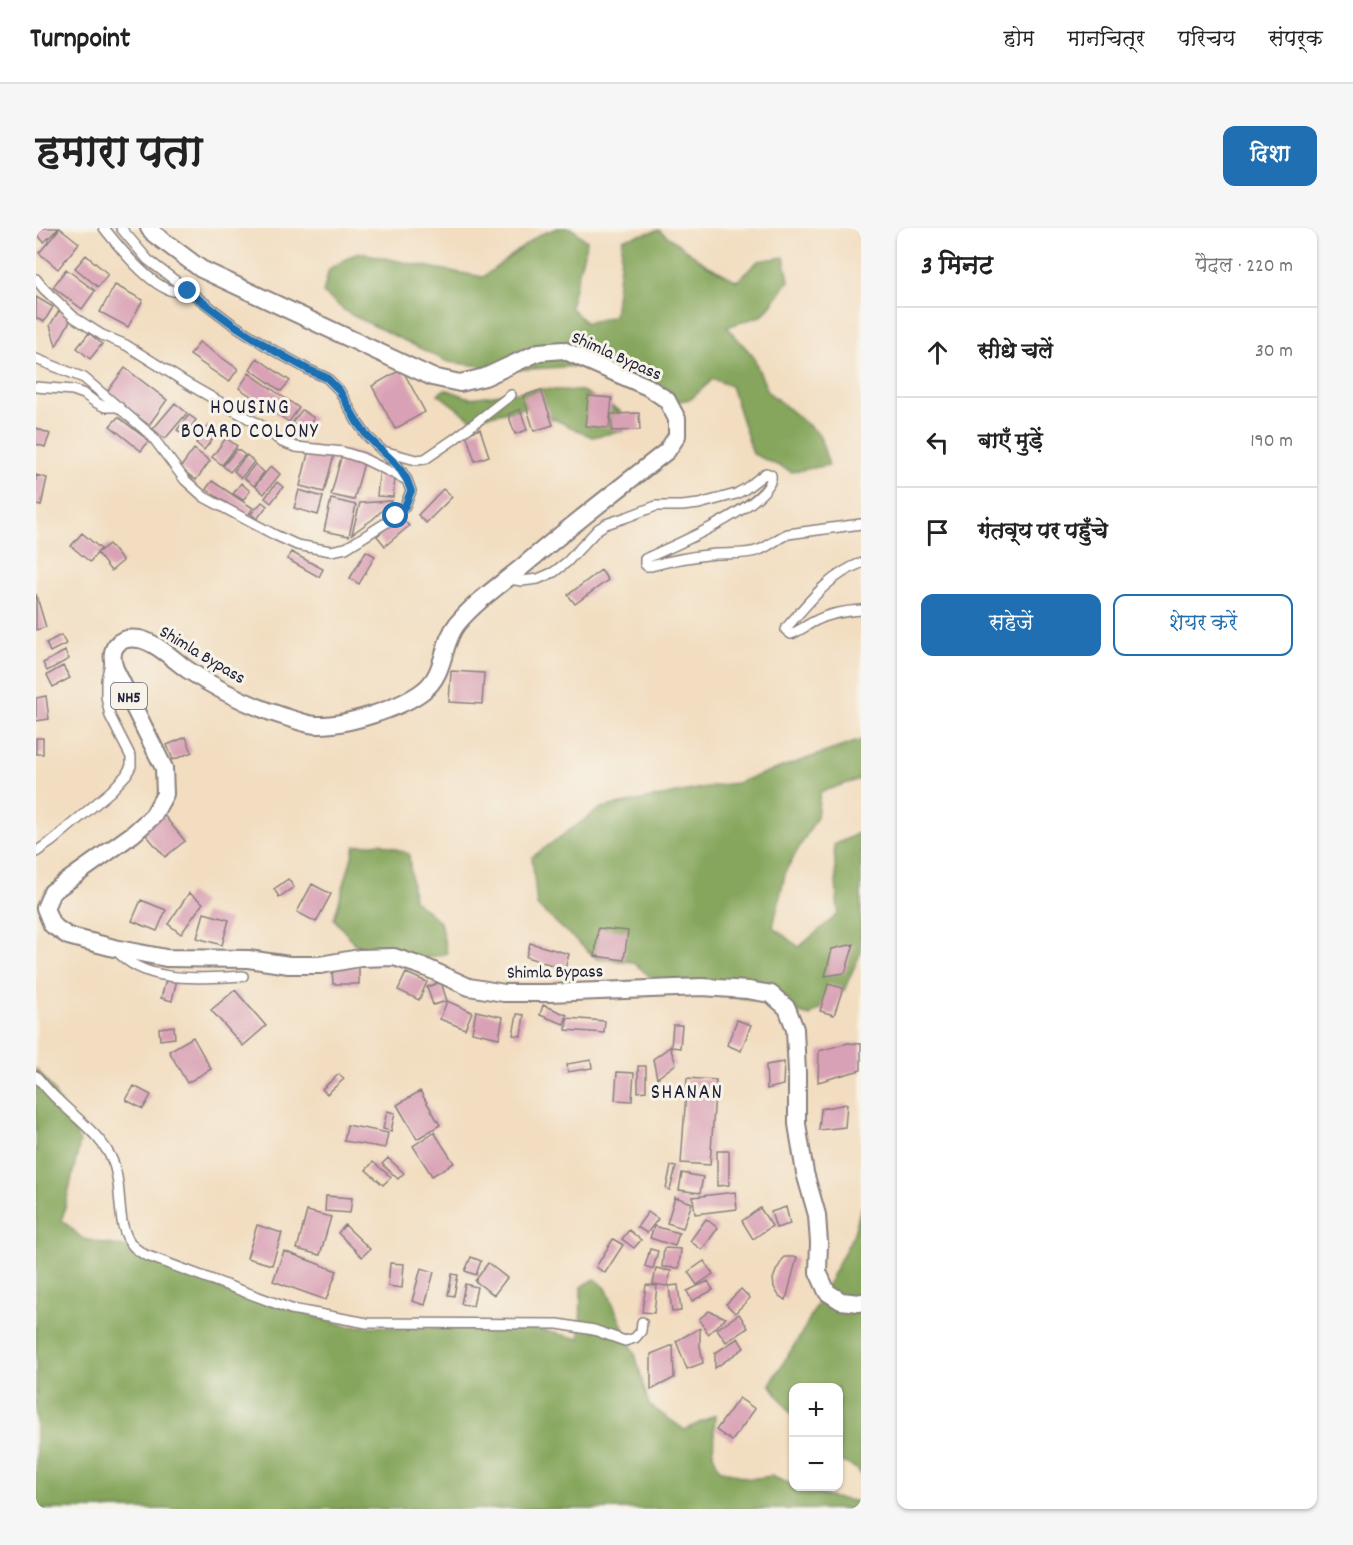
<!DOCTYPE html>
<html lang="hi">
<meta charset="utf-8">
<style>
:root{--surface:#fff;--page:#f6f6f6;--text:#222;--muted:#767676;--line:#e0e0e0;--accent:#1f6fb2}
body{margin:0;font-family:Dekko,"Playpen Sans Deva",sans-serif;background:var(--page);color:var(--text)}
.controls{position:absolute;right:18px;bottom:18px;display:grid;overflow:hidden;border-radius:12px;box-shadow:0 2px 4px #0004}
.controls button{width:54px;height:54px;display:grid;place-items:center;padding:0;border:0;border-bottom:2px solid var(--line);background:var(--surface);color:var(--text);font:30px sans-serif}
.stop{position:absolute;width:18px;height:18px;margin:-14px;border:4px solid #1f6fb2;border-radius:50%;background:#fff}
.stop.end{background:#1f6fb2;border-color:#fff;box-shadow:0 2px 6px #0008}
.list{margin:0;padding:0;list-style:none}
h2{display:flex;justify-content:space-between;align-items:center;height:78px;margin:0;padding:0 24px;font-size:26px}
h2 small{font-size:20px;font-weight:400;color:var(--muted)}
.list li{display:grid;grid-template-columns:39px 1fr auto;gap:18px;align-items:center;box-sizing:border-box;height:90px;padding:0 24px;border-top:2px solid var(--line)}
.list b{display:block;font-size:22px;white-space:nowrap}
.list em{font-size:20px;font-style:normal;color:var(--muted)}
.actions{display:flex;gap:12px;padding:18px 24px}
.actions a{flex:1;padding:14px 0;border:2px solid var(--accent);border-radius:12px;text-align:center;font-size:21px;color:var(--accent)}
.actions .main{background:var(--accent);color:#fff}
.icon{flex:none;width:33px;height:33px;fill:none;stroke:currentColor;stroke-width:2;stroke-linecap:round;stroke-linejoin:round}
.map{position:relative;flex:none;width:825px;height:1281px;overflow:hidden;border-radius:12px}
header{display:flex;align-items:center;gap:36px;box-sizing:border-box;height:84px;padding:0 30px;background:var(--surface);border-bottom:2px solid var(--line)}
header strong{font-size:28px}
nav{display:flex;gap:33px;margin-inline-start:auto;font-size:21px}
.intro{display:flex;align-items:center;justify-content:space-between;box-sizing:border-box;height:144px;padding:0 36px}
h1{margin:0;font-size:42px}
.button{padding:15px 27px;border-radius:12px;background:var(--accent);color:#fff;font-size:21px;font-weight:700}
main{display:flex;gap:36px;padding:0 36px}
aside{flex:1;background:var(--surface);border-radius:12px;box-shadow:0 2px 4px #0004}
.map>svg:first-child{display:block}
.forest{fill:#85a65b;stroke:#54644b;stroke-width:1.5}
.building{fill:#d9a1b5}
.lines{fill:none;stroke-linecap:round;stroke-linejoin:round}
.minor-casing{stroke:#8a807e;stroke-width:12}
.trunk-casing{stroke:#8a807e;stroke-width:20}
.minor{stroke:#fff;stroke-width:9}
.trunk{stroke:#fff;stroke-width:16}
.route{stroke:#1f6fb2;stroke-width:8}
.labels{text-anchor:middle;stroke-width:6;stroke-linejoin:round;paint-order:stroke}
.shield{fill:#f7f3e8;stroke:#62616f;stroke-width:1.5}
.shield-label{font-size:16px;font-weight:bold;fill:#22223b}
.street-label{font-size:18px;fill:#22223b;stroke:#f7f3e8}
.quarter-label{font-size:21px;letter-spacing:1.5px;fill:#22223b;stroke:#f7f3e8}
</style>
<header>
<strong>Turnpoint</strong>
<nav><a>होम</a><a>मानचित्र</a><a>परिचय</a><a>संपर्क</a></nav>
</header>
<div class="intro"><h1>हमारा पता</h1><a class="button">दिशा</a></div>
<main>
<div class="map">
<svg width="825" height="1281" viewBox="0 0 825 1281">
<rect width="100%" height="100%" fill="#f7f3e8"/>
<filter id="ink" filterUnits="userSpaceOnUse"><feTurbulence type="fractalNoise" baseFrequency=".0167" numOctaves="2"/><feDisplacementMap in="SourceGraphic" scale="12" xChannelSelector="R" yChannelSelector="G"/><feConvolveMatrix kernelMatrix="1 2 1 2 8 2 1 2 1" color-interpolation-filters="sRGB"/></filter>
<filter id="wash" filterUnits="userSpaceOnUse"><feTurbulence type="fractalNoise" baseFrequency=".008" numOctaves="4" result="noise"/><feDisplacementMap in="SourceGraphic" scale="24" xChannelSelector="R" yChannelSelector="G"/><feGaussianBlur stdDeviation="1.35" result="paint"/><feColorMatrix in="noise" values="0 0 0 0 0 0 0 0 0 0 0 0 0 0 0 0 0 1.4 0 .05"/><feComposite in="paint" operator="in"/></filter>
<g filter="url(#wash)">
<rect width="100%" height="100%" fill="#f2ddc0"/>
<path class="forest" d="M521,0H535L551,13L534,79L550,95L578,88L587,11L623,2L671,37L701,53L722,33L748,29L753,53L727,87L691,99L717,128L732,164L783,206L793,237L756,244L717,226L695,158L677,151L655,171L637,174L544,138L476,142L412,134L312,85L287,65L293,41L322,24L376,36L447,49L503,7Z
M409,161L434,170L504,161L546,163L584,183L588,203L556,209L492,179L435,191L402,166Z
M825,512V551L784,564L781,589L750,642L737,699L763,719L802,686L798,617L825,604V724L808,762L774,788L678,762L621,755L597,734L561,731L501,678L496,629L565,580L676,558L700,555Z
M345,615L373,626L377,671L404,694L411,725L380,733L319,716L298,691L319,618Z
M0,841L17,862L44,914L26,992L47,1011L106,1023L187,1062L312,1098L500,1101L544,1111L545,1059L559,1051L570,1060L600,1129L613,1177L649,1202L679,1187L677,1226L683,1241L714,1251L735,1248L757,1257L758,1258L762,1259L792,1269L824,1274L825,1273V1281H0Z
M825,979V1248L821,1241L803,1232L802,1160H758L757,1188L734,1156L766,1105L818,1005Z"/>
<g id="blocks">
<path class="building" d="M0,0H23L8,14L0,6Z
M24,0L43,15L22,41L3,25Z
M50,27L72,46L62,59L39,40Z
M30,41L59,63L46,81L17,59Z
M79,57L107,72L92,99L64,84Z
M0,69L17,79L8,94L0,90Z
M23,83L35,91L20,118L14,97Z
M53,105L66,116L54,131L41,120Z
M163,114L202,141L193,154L154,127Z
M221,130L254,153L245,163L214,141Z
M89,140L131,172L113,197L70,165Z
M366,141L389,184L359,201L336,158Z
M213,145L263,180L253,194L203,160Z
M505,162L517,197L498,203L487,168Z
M552,168L576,170L573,200L549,198Z
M139,175L151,185L129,211L117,201Z
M484,181L491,202L479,206L472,186Z
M266,182L278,190L268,204L256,195Z
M603,185L604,202L576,203L575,186Z
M153,187L160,192L149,207L141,202Z
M82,189L113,213L105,223L74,198Z
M173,197L182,204L168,222L160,215Z
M0,200L14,206L9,219L0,216Z
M444,201L453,228L439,233L430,206Z
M190,210L201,218L186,237L176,229Z
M274,217L299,223L288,264L264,258Z
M158,221L174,233L160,252L144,240Z
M201,221L209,227L194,244L187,238Z
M307,222L330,227L318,272L295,267Z
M211,227L218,234L205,250L198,243Z
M219,236L228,244L218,258L208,250Z
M235,238L244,246L228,266L219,258Z
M344,238L360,240L357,269L341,268Z
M0,247L11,250L5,278L0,277Z
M176,253L217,280L211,289L170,261Z
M241,254L247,259L235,275L229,270Z
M205,255L214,263L207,272L197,266Z
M407,261L416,269L390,295L382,287Z
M263,262L287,269L282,287L258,280Z
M295,271L320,277L313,308L288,303Z
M356,273L337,291L316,306L324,275Z
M226,274L231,278L221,291L215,286Z
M364,288L373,298L349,318L341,308Z
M46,305L65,321L61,325L73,316L87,333L75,343L61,325L54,334L35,318Z
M330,323L339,328L323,356L314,350Z
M255,324L287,341L283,349L251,331Z
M565,342L572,352L539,376L532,367Z
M0,366L10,399L0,402Z
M25,407L30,416L14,424L10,415Z
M29,423L33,431L11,443L7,435Z
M27,438L34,450L17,459L11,447Z
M415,443L448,445L446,476L413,474Z
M10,468L13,491L0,493V470Z
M150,509L156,524L137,532L131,517Z
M0,510H7V526H0Z
M126,585L149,613L129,629L106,602Z
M252,651L258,659L243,669L238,661Z
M276,656L295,666L280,694L261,684Z
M153,665L167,675L145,706L132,696Z
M105,672L130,682L121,703L96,693Z
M168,685L193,692L186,717L161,710Z
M562,700L592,703L588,732L559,728Z
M494,715L533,726L529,741L490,729Z
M818,716L809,745L789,748L796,721Z
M323,739V756H297L296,740Z
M370,745L391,754L383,772L362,762Z
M131,748L141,751L136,773L125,770Z
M405,754L411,773L397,777L391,759Z
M792,756L807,760L798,787L784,783Z
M199,762L230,798L207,818L175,782Z
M411,773L436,784L429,801L404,791Z
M507,777L531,787L528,796L504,787Z
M440,783L467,789L463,810L436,804Z
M481,786L488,787L485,808L477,807Z
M531,790L569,793L568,805L530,802Z
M701,792L715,797L705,823L691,817Z
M637,797H646L644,820L635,819Z
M138,798L139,810L124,812L123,800Z
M157,809L175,841L151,855L133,823Z
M812,815L825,816V842L782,854L783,823Z
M634,819L640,836L621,850L617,831Z
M555,832L556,840L532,844L531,836Z
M748,834L747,857L731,861L730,837Z
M602,838H610V863L602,864Z
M581,844L598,845L596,873L579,872Z
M303,846L308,851L291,866L286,861Z
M651,850L680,852L674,937L645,935Z
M98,858L115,867L107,881L90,872Z
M384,863L404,897L381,911L361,877Z
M811,876L809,899L783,902L785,881Z
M351,883L359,885L355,903L347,901Z
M311,897L352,905L349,920L308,913Z
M398,904L418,935L396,948L377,918Z
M681,923H693V957L681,958Z
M352,930L368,945L362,951L346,936Z
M337,934L355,949L347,957L330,942Z
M635,938L640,939L634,962L630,961Z
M646,945L667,949L664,965L643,962Z
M699,964L701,981L659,986L657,969Z
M290,968L316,970L314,985L289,983Z
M639,969L656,975L647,1000L631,995Z
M750,979L754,996L740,1000L735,984Z
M724,980L736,998L717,1011L706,993Z
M271,983L295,989L284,1027L261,1021Z
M612,984L622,991L611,1005L601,999Z
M670,991L682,1000L666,1022L654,1013Z
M221,997L246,1005L236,1037L211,1030Z
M309,997L334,1021L326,1029L302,1005Z
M618,998L643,1005L639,1018L614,1010Z
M593,1002L605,1012L598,1020L586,1011Z
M577,1011L587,1017L569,1045L560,1039Z
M628,1020L645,1021L643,1040L626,1039Z
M614,1021L622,1023L617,1041L609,1038Z
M248,1023L301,1043L290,1072L237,1053Z
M435,1029L445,1033L440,1047L429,1043Z
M748,1029H761L750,1072L743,1068L738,1059L737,1051L740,1043Z
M668,1033L677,1046L661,1057L652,1044Z
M354,1035L368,1036L366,1060L352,1058Z
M452,1035L471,1050L458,1067L439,1053Z
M385,1040L398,1044L389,1077L376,1073Z
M620,1040L635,1043L631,1058L617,1056Z
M416,1046L422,1047L418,1068L412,1067Z
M672,1053L677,1062L656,1073L651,1063Z
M429,1056L441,1059L437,1078L425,1076Z
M610,1057L621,1058L618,1085L606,1084Z
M642,1057L645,1083L636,1084L633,1058Z
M705,1061L714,1070L699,1085L690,1076Z
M673,1083L690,1090L672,1106L663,1091Z
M703,1086L712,1100L690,1114L681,1101Z
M664,1100V1118L667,1135L651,1141L640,1113Z
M702,1110L708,1120L679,1140V1125Z
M637,1117L638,1150L615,1162V1126Z
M703,1170L719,1181L696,1213L680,1202Z"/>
</g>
</g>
<g filter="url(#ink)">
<use href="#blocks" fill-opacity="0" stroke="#8a807e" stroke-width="1.5"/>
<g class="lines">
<g class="minor-casing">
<path id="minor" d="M68,0C83,19 114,58 137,63C141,64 147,63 151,63
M0,51L8,61L39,90L66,107L90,117L152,156L226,198L246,214L260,219L307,224L326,230L371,252
M0,131L48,150L115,207L149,252L168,269L239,307L261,317L295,323L310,320L348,296L360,288L369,278L375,263L371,252L362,238L331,208L321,194L303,162L291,150L273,142L237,122L195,95L112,32L85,0
M0,159L37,162L48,166L59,174L69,179H83
M347,223L380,232L389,231L417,212L475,167
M825,335C792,348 774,373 751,399L750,402L755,406C764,403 772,396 781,392C795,385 810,383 825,382
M473,351L486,353L502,351L518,344L531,334L562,301L570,296L591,289L620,278H646L663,276L700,266L709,261L730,245L735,247C740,274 635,319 613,329L609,331V336L611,338H615C636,332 659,328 680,326C694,325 710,327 723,322C734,318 741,310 752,306L825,296
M0,624L16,613L75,563L90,547L95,538V529L74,488L70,468V452L74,435
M80,722C110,757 165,750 207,748
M0,848C7,856 14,865 22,872C41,891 67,909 77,934C88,960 78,999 98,1019C101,1022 106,1025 109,1027L255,1081L331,1095L522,1096L558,1102L589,1113L599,1110L605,1103L606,1094"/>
</g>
<g class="trunk-casing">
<path id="trunk" d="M113,0L118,6L165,41L396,149L424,155L449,149L503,124L527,122L612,159L631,172L641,191V208L631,223C582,261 533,299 486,339C464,357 439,374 421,396C405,416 410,446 387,463C365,480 309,498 281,497C274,497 266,494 259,492C221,481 185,464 152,442C139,433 120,414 103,411C81,408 72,421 79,441L128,540L129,566L117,588L97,606L16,664L9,680L16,697L32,708L78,720L130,730L212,731L253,737H284L324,730L358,729L391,740L433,759L468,765H512L666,759L712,762L735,766L751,780L759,801L761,845V896L769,945L781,987L783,1015L782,1044L791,1064L805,1073L823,1075L825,1074"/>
</g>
<use href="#minor" class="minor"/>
<use href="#trunk" class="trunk"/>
</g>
</g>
<g class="lines" filter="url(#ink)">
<path class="route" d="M152,63L195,95L237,122L273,142L291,150L303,162L321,194L331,208L362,238L371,252L375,263L369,278L360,288"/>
</g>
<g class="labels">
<rect class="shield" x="75" y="455" width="36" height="26" rx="4.5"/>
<g class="shield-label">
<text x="93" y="474">NH5</text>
</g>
<g class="street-label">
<text transform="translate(581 127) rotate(24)" y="6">Shimla Bypass</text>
<text transform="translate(167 426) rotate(31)" y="6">Shimla Bypass</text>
<text transform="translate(519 743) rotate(-1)" y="6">Shimla Bypass</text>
</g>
<g class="quarter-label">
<text x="214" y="185">HOUSING<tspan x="214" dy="24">BOARD COLONY</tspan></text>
<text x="651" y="870">SHANAN</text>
</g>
</g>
</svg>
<div class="controls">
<button>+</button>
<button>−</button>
</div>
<div class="stop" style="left:360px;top:288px"></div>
<div class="stop end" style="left:152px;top:63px"></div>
</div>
<aside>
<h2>3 मिनट<small>पैदल · 220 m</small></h2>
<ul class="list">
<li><svg class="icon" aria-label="ahead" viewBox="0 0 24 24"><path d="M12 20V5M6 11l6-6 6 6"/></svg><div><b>सीधे चलें</b></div><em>30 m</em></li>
<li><svg class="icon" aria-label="left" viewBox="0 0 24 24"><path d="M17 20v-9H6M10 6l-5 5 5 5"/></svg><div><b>बाएँ मुड़ें</b></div><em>190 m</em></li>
<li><svg class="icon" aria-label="arrive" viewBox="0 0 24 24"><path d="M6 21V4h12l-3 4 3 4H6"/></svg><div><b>गंतव्य पर पहुँचे</b></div></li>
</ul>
<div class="actions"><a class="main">सहेजें</a><a>शेयर करें</a></div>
</aside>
</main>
